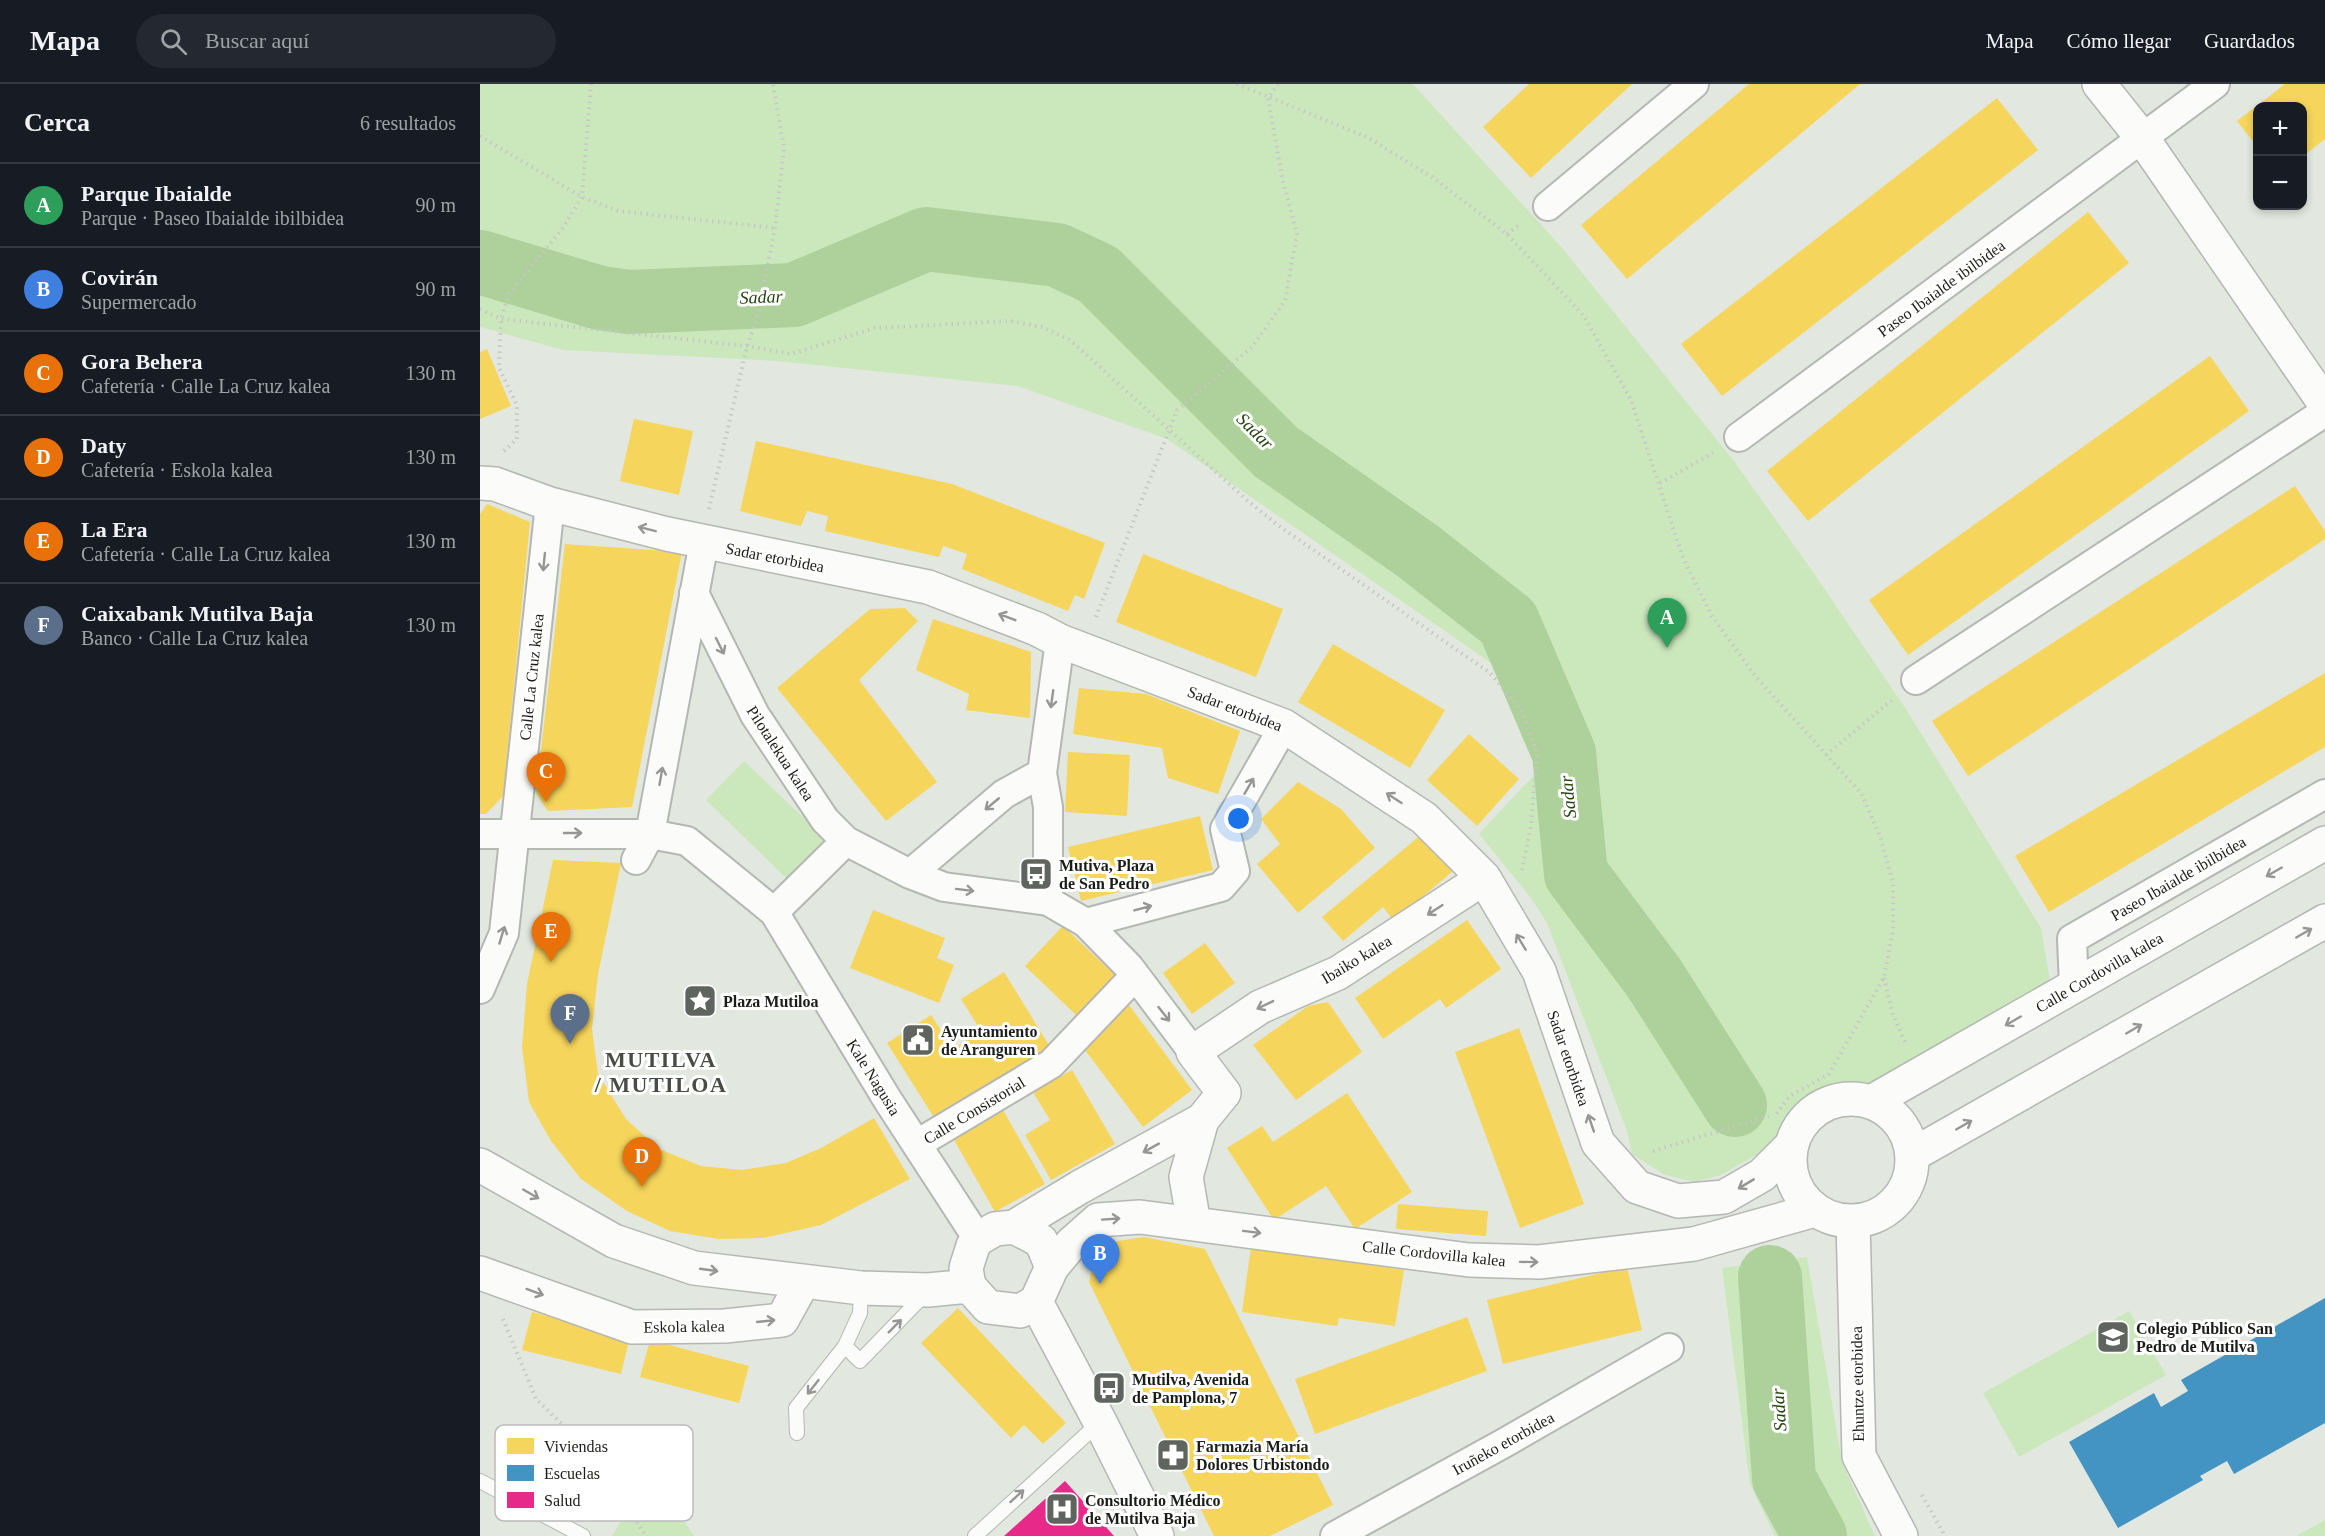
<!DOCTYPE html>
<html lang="es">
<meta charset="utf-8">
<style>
:root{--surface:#171b24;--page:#242831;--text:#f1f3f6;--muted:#9ea1a6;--line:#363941;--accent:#b0b3b2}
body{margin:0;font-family:"Times New Roman",serif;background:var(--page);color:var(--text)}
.controls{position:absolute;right:18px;top:18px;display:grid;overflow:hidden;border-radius:12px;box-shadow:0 3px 9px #0003}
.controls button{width:54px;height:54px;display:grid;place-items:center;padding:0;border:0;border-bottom:2px solid var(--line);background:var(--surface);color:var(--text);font:30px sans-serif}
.you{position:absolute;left:759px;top:735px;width:21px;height:21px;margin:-15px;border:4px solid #fff;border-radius:50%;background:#1a73e8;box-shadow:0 0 0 9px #1a73e833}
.badge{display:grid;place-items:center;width:39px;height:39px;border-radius:50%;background:var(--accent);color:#fff;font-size:20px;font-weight:700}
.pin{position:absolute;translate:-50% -50px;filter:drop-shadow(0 2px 3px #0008)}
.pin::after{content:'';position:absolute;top:32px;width:21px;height:18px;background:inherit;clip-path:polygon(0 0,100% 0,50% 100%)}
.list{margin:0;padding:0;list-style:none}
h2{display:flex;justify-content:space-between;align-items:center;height:78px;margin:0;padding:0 24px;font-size:26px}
h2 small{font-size:20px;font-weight:400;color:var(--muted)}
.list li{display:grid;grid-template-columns:39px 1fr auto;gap:18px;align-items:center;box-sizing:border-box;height:84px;padding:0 24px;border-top:2px solid var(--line)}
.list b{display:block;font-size:22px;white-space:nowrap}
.list p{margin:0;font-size:20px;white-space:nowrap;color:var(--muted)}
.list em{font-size:20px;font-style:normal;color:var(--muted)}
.icon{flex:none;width:33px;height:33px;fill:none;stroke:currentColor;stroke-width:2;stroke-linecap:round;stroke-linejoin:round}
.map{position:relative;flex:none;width:1845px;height:1452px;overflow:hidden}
header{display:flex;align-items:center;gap:36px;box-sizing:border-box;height:84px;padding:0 30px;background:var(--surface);border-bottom:2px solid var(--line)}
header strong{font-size:28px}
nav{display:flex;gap:33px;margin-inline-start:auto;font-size:21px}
.search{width:420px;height:54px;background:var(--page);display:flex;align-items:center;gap:15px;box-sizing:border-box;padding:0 21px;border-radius:33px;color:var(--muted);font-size:22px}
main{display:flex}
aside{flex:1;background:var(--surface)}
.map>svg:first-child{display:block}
.green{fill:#cbe8bd}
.homes{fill:#f6d55c}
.schools{fill:#4393c3}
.health{fill:#e7298a}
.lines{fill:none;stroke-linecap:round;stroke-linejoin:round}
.river{stroke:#aed19b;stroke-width:64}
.lane-casing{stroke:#b4b7b2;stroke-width:16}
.street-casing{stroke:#b4b7b2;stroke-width:32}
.secondary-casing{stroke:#b4b7b2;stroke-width:36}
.path{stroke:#c6c7c5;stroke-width:4;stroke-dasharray:1.5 4.5;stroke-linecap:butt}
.lane{stroke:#fbfbfa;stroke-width:14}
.street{stroke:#fbfbfa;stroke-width:28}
.secondary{stroke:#fbfbfa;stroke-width:33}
.oneway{stroke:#969794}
.labels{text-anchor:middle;stroke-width:6;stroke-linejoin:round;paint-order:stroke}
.street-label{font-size:16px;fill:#1a1d18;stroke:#fff}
.poi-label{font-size:16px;font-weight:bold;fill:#1a1d18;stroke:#fff;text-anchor:start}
.water-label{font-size:18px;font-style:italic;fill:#244410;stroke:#fff}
.district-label{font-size:22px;font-weight:bold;letter-spacing:1.5px;fill:#474d43;stroke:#fff}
.key{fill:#fff;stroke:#babbba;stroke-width:1.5}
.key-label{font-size:16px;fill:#1a1d18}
</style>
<header>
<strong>Mapa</strong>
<div class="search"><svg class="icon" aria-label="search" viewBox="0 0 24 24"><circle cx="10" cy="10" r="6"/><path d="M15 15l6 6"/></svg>Buscar aquí</div>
<nav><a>Mapa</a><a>Cómo llegar</a><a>Guardados</a></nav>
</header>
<main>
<aside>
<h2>Cerca<small>6 resultados</small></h2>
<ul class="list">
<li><span class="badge" style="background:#2e9e5b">A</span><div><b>Parque Ibaialde</b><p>Parque · Paseo Ibaialde ibilbidea</p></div><em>90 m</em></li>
<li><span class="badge" style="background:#3f7fe0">B</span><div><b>Covirán</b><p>Supermercado</p></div><em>90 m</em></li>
<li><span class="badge" style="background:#e8710a">C</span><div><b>Gora Behera</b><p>Cafetería · Calle La Cruz kalea</p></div><em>130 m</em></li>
<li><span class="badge" style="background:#e8710a">D</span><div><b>Daty</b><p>Cafetería · Eskola kalea</p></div><em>130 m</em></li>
<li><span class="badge" style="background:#e8710a">E</span><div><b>La Era</b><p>Cafetería · Calle La Cruz kalea</p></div><em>130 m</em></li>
<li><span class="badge" style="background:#5c6f8a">F</span><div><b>Caixabank Mutilva Baja</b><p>Banco · Calle La Cruz kalea</p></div><em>130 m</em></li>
</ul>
</aside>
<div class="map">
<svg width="1845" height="1452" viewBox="0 0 1845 1452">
<rect width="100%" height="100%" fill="#e2e7e0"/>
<path class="green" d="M0,0H933L1083,165L1254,377L1333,488L1426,625L1561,844L1571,903L1395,1000L1356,1001L1328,1011L1311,1033L1302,1051L1276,1071L1241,1091L1214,1098L1183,1090L1152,1070L1147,1047L1067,839L1051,814L999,750L1066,678L1056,624L1017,583L687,355L538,302L297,277L83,266L0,243Z
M264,677L347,756L308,796L226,716Z
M1327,1173L1362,1378L1395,1452H1295L1270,1400L1242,1184Z
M1649,1227L1686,1291L1539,1373L1503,1309Z
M172,1386L214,1452H132Z
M1845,1436V1452H1816Z"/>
<path class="homes" d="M1049,0H1152L1051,94L1003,43Z
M1269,0H1380L1147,195L1101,141Z
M1805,0H1845V55L1822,73V22H1778V64L1757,37Z
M1517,14L1558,66L1242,312L1201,260Z
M1608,128L1649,179L1328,437L1287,387Z
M7,265L31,322L0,335V268Z
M1730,272L1769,327L1428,571L1389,516Z
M154,335L213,347L199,411L140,397Z
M276,357L472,400L625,459L604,515L595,511L588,527L482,485L487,470L463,462L459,473L345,447L348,432L327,427L321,442L260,427Z
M1815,402L1845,447V455L1488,692L1452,637Z
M7,420L50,438L23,712L6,730H0V430Z
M85,460L202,468L152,723L68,727L56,709Z
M663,470L803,525L776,593L636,538Z
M425,524L438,537L379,596L457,698L406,737L297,604L390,525Z
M453,535L551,568L550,634L486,626L489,610L436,586Z
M853,560L965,626L930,684L818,618Z
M1845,589V663L1569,828L1535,772Z
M599,604L666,610L760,647L738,710L688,694L682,664L593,650Z
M989,650L1039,695L997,742L947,696Z
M588,668L650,671L647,732L585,728Z
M818,698L861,725L895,764L818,829L777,780L800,760L781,735Z
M720,732L733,786L601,817L588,763Z
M942,750L973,787L914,837L903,823L863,857L842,833Z
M73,776L141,779L118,890L112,945L118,990L146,1035L179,1065L221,1082L262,1086L306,1079L341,1064L394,1034L430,1095L341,1141L283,1154L239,1155L190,1147L147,1127L101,1095L71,1057L49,1018L42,963L47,900Z
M393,826L465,854L457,874L474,881L459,919L370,884Z
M987,836L1021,885L966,924L960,915L903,955L875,914Z
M583,842L636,892L597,932L545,882Z
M725,859L755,899L712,930L683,889Z
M524,888L570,963L455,1035L407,959L451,931L473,965L501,947L481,915Z
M848,918L882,968L816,1016L773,961L828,922Z
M649,921L712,1006L663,1043L599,958Z
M1039,944L1104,1120L1040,1144L975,968Z
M592,986L635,1060L571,1096L545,1051L570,1036L553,1008Z
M867,1009L932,1108L875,1145L846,1102L794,1136L747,1064L782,1042L793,1058Z
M523,1026L565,1100L515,1128L473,1054Z
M918,1120L1008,1127L1006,1152L916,1145Z
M664,1153L725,1165L853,1421L790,1452H734L609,1198L614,1178L625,1159Z
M771,1163L924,1186L915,1242L859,1234L857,1242L762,1228Z
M1147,1183L1162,1246L1023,1280L1007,1216Z
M478,1224L586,1339L563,1360L544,1341L531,1354L441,1259Z
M52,1228L150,1252L141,1290L42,1266Z
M987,1233L1007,1287L835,1350L815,1295Z
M170,1256L269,1282L259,1319L160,1293Z"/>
<path class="schools" d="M1845,1214V1339L1754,1390L1747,1377L1720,1392L1723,1396L1638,1444L1589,1358L1674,1309L1681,1323L1708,1307L1701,1296Z"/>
<path class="health" d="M585,1397L634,1452H524Z"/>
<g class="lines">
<path class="river" d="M0,178L120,214L149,218L314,211L446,155L577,171L618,190L796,368L939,468L1028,538L1084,669L1096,790L1174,894L1255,1021
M1290,1193L1304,1395L1335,1452"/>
<g class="lane-casing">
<path id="lane" d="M365,1262L380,1277L445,1210
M317,1349L316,1324L365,1262L380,1229L381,1204
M0,1397L103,1452
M495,1452L620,1338"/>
</g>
<g class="street-casing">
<path id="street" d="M1068,122L1214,0
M1259,353L1735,0
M214,509L275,631L345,736L366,757L430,790L464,803L568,817L606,839L649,883L713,968
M1436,596L1845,328
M0,750H170L207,757L294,828L407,1015L498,1155
M156,776L170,750L224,458
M430,790L524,710L562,689
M568,817V723L562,689L580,557
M294,828L366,757
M606,839L741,803L755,787L745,745L804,642
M1594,902L1592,855L1845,710
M0,905L24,849L70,420
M437,1060L571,980L655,892
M855,1452L1026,1358L1189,1264"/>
</g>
<g class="secondary-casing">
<path id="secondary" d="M1619,0L1663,55L1845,320
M0,399L15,400L70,420L187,450L448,503L557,545L580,557L804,642L944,734L1004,794L1059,887L1118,1059L1157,1103L1198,1117L1244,1113L1282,1091L1311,1062
M1310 1076a61 61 0 1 1 122 0a61 61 0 1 1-122 0Z
M1393,1017L1845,759
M1434,1070L1845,837
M0,1081L134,1157L214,1184L381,1204L448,1206L489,1202
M1373,1137L1379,1372L1421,1452
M714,1140L706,1093L722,1036L744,1009L713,968L780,923L858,889L1004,794
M534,1143L600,1103L722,1036
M572,1183L561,1157L534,1143L515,1145L498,1155L493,1162L486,1184L489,1202L508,1223L540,1227L556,1218L572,1183L592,1159L618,1136L660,1133L989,1176L1059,1178L1214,1160L1335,1126
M0,1189L152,1243L245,1242L302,1236L323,1198
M556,1218L620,1338L677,1452"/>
</g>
<path class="path" d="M757,0L887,53L952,93L1027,150L1104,232L1151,316L1203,474L1232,532L1276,593L1381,709L1400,752L1413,799V847L1404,893L1349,990L1310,1012L1296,1030
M0,52L102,113L139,127L295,144
M1027,150L1041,140
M0,225L21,235L267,262L311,270L395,244L530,237L562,243L590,256L768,417L799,442L1010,589L1041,625L1057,669L1051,742L1042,786
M24,367L37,355V321L19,284L21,235L29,210L82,145L102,113L111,0
M1180,399L1233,369
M229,425L267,262L276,238L295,144L304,64L293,0
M616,533L697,326L772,263L805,217L817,150L803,98L788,14L798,0
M1346,671L1412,616
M1404,894L1413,931L1426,960
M1173,1067L1289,1032
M23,1235L56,1315L84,1342L145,1419L166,1452
M1442,1411L1465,1452"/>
<use href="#lane" class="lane"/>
<use href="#street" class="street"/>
<use href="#secondary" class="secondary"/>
</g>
<defs><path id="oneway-shaft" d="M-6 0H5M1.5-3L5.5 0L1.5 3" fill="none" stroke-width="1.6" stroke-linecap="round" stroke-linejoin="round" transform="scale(1.5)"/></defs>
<g class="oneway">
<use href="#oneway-shaft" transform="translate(167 445) rotate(-166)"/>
<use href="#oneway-shaft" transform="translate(64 478) rotate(96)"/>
<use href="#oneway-shaft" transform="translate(527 533) rotate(-159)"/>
<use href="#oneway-shaft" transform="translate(240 562) rotate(63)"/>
<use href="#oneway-shaft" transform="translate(572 615) rotate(98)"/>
<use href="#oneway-shaft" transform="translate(181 692) rotate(-80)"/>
<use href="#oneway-shaft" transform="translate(769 702) rotate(-60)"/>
<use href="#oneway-shaft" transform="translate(914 714) rotate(-147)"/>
<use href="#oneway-shaft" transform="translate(512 720) rotate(140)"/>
<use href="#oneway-shaft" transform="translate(93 749)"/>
<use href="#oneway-shaft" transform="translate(1794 788) rotate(150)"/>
<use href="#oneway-shaft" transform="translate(485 806) rotate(7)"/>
<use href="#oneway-shaft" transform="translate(663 824) rotate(-15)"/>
<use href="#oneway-shaft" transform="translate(955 826) rotate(147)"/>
<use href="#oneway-shaft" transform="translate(1824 849) rotate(-30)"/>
<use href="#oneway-shaft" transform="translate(22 851) rotate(-73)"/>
<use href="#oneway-shaft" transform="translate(1041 858) rotate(-121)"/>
<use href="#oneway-shaft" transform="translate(785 921) rotate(154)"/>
<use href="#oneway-shaft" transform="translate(684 930) rotate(52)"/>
<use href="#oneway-shaft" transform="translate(1533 937) rotate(150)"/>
<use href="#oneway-shaft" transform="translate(1654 945) rotate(-30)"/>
<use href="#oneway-shaft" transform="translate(1111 1039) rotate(-109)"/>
<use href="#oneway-shaft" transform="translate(1484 1041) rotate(-30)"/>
<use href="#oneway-shaft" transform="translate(671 1064) rotate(151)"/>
<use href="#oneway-shaft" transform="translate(1266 1100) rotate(149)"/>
<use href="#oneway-shaft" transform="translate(51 1110) rotate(30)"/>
<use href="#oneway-shaft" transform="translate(631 1135) rotate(-4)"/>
<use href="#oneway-shaft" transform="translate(772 1148) rotate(7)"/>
<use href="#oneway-shaft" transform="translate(1049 1178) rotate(1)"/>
<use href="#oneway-shaft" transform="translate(229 1186) rotate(8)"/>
<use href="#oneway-shaft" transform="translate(55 1208) rotate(20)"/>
<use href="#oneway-shaft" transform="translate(286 1237) rotate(-6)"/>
<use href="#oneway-shaft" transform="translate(415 1242) rotate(-45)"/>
<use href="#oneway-shaft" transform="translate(333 1303) rotate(128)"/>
<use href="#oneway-shaft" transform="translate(537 1412) rotate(-42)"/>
</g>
<defs>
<g id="bus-square" transform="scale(1.725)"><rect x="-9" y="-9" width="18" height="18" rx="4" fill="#60645e" stroke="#fff"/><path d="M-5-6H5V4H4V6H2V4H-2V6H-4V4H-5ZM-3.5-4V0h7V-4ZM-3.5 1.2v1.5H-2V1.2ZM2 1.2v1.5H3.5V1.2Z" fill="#fff"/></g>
<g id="sight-square" transform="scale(1.725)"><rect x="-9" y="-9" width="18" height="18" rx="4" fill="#60645e" stroke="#fff"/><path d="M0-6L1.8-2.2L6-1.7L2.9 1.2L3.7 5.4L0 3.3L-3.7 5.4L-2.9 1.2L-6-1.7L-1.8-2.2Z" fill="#fff"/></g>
<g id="civic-square" transform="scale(1.725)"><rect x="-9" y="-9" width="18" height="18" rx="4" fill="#60645e" stroke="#fff"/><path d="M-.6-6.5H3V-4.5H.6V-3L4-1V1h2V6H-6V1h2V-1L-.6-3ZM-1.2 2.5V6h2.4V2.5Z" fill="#fff"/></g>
<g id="school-square" transform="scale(1.725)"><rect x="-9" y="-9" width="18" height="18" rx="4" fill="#60645e" stroke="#fff"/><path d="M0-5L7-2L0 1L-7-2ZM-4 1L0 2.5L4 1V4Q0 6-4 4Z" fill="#fff"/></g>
<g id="pharmacy-square" transform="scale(1.725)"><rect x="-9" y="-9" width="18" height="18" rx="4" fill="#60645e" stroke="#fff"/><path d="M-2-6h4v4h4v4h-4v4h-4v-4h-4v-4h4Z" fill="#fff"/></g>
<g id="hospital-square" transform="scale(1.725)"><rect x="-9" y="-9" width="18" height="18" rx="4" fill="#60645e" stroke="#fff"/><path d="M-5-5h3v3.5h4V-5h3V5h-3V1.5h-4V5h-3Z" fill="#fff"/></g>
</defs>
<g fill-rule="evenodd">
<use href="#bus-square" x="556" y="790"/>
<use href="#sight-square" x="220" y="917"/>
<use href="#civic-square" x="438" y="956"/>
<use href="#school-square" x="1633" y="1253"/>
<use href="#bus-square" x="629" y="1304"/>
<use href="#pharmacy-square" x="693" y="1371"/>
<use href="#hospital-square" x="582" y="1425"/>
</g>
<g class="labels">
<g class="street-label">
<text transform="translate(1461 204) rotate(-36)" y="6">Paseo Ibaialde ibilbidea</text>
<text transform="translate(295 473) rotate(11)" y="6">Sadar etorbidea</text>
<text transform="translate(51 593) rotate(-84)" y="6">Calle La Cruz kalea</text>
<text transform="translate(755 624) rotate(21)" y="6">Sadar etorbidea</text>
<text transform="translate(301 669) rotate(57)" y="6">Pilotalekua kalea</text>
<text transform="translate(1698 794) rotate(-30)" y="6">Paseo Ibaialde ibilbidea</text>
<text transform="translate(876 875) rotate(-31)" y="6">Ibaiko kalea</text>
<text transform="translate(1619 888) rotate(-30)" y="6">Calle Cordovilla kalea</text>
<text transform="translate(1089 974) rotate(71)" y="6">Sadar etorbidea</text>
<text transform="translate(394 993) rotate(58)" y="6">Kale Nagusia</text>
<text transform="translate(494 1026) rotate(-31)" y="6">Calle Consistorial</text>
<text transform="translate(954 1169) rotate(6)" y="6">Calle Cordovilla kalea</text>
<text transform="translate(204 1242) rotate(-1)" y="6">Eskola kalea</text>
<text transform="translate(1377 1300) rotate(-91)" y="6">Ehuntze etorbidea</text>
<text transform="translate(1023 1359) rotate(-29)" y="6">Iruñeko etorbidea</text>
</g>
<g class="poi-label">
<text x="579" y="787">Mutiva, Plaza<tspan x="579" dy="18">de San Pedro</tspan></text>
<text x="243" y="923">Plaza Mutiloa</text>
<text x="461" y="953">Ayuntamiento<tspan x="461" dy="18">de Aranguren</tspan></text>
<text x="1656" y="1250">Colegio Público San<tspan x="1656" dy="18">Pedro de Mutilva</tspan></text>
<text x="652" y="1301">Mutilva, Avenida<tspan x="652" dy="18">de Pamplona, 7</tspan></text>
<text x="716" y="1368">Farmazia María<tspan x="716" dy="18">Dolores Urbistondo</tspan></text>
<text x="605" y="1422">Consultorio Médico<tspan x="605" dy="18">de Mutilva Baja</tspan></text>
</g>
<g class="water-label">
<text transform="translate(281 213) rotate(-2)" y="6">Sadar</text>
<text transform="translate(775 347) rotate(45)" y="6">Sadar</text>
<text transform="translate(1088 713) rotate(-96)" y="6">Sadar</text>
<text transform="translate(1299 1326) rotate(-94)" y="6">Sadar</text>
</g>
<g class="district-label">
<text x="181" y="983">MUTILVA<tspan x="181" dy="25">/ MUTILOA</tspan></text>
</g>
</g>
<rect x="15" y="1341" width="198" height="96" rx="9" class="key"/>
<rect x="27" y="1354" width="27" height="16" fill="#f6d55c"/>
<rect x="27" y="1381" width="27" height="16" fill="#4393c3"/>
<rect x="27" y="1408" width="27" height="16" fill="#e7298a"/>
<g class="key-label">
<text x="64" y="1368">Viviendas</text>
<text x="64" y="1395">Escuelas</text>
<text x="64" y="1422">Salud</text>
</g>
</svg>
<div class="controls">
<button>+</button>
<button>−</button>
</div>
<div class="you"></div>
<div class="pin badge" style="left:1187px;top:564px;background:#2e9e5b">A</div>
<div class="pin badge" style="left:620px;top:1200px;background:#3f7fe0">B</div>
<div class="pin badge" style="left:66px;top:718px;background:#e8710a">C</div>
<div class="pin badge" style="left:162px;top:1103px;background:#e8710a">D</div>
<div class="pin badge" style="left:71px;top:878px;background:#e8710a">E</div>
<div class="pin badge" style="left:90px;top:960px;background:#5c6f8a">F</div>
</div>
</main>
